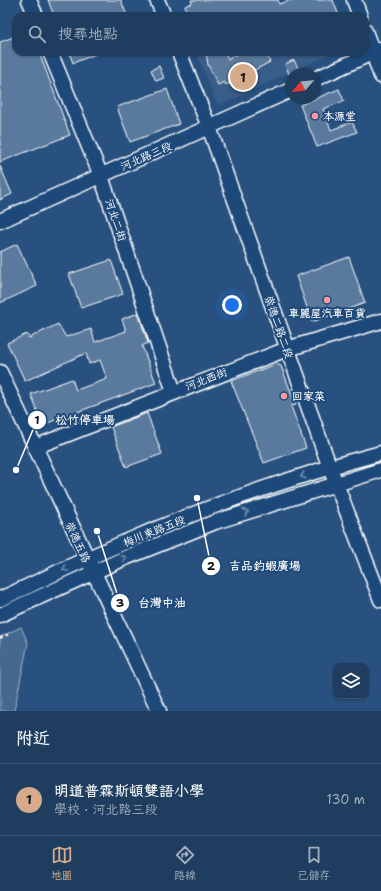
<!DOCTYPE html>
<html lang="zh-TW">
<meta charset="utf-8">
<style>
:root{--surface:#1e3d5f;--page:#2b4868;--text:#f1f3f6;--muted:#a1aebd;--line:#3c5674;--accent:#d6ab8b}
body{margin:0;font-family:"Shantell Sans","LXGW WenKai TC",sans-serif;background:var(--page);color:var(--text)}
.controls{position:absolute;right:12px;bottom:12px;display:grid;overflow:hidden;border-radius:8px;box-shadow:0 1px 3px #0004}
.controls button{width:36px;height:36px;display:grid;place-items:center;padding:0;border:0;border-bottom:1px solid var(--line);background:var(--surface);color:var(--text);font:20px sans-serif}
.compass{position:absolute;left:285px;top:68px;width:36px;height:36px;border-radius:50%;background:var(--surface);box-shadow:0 1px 3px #0004;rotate:242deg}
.you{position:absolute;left:232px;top:305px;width:14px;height:14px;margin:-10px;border:3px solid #fff;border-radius:50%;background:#1a73e8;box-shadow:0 0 0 6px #1a73e833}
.badge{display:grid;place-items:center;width:26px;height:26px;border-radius:50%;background:var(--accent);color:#111;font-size:13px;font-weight:700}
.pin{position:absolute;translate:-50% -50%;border:2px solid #fff;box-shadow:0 1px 4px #0006}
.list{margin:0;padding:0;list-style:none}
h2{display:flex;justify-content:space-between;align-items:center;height:52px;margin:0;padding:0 16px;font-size:17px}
h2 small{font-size:13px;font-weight:400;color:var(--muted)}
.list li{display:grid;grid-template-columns:26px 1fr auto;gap:12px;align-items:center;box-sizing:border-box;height:72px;padding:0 16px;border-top:1px solid var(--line)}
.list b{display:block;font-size:15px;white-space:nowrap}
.list p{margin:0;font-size:13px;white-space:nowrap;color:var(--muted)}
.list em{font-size:13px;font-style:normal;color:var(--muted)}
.icon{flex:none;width:22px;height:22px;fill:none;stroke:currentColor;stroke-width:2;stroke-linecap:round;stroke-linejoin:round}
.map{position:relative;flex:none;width:381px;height:711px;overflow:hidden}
.search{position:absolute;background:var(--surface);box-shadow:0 1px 3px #0004;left:12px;right:12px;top:12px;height:44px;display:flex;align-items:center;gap:10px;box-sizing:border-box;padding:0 14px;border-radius:12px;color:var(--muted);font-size:15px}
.sheet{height:124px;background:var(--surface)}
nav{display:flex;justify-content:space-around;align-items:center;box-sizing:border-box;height:56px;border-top:1px solid var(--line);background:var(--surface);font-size:11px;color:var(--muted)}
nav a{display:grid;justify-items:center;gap:2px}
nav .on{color:var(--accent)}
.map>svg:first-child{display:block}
.built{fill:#375d88}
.green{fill:#446890;stroke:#a2b4c8}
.building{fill:#5a7a9d;stroke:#fff}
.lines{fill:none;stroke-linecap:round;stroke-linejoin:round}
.minor-casing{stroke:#fff;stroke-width:17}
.path{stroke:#fff;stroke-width:2;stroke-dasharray:3 3;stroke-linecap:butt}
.minor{stroke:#1f4a7a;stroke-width:14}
.oneway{stroke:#7992af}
.poi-dot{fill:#ff9aa2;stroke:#1f4a7a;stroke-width:1.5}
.labels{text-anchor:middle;stroke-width:4;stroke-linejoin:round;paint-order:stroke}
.poi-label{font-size:11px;font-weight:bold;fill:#fff;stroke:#1f4a7a;text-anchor:start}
.street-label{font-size:11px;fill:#fff;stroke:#1f4a7a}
.leader{fill:none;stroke:#fff;stroke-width:1.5}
.callout-dot{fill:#fff;stroke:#1f4a7a;stroke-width:1.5}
.mark-label{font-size:12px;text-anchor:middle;font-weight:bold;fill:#111}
.callout-label{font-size:12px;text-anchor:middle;font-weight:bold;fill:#fff;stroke:#1f4a7a;stroke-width:4;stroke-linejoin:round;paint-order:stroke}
</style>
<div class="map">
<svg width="381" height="711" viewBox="0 0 381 711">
<rect width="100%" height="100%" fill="#28517f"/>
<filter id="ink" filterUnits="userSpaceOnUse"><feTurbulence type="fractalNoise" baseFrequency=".025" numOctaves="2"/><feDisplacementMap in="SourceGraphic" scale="8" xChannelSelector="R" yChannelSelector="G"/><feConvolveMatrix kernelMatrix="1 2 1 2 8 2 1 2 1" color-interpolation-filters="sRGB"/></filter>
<g filter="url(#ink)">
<path class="built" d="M196,52H334L221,105L216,102Z"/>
<path class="green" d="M21,627L28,643L14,711H0V637Z"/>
<path class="building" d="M48,0H121L127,16H54Z
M191,0H278L279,4L291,0H333L339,16H188L185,6L192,3Z
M16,36V52H39L70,135L0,162V42Z
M69,52H101L73,63Z
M206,52H226L227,59L242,52L260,53L267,55L270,62L226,85L224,82L218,85L208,65Z
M294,60L299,70L289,74L285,64Z
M159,66L164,78L156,81L151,70Z
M167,89L179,124L130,142L117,107Z
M339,89L344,101L323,109L331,130L352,122L357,132L317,147L300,105Z
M0,166L12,194L0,200Z
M17,244L37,286L0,303V252Z
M349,257L365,303L312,322L296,276Z
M111,260L123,294L81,308L69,274Z
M138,313L148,343L142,346L156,383L42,425L31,394L72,379L76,390L107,379L100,360L89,364L86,353L25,381L7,343L27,334L29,338L58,324L66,337L91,329L95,342L126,331L122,319Z
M276,364L281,366L296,405L291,406L306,448L264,463L231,381Z
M147,413L162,454L126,467L111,427Z"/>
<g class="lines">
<g class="minor-casing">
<path id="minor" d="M29,0L36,16
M157,0L164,16
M354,0L360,16
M365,31L381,76
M50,52L101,176L174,392
M179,52L209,127L330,468L381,600
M315,79L381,49
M0,221L291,90
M0,372L159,711
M35,447L287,349L381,321
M0,599C34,584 67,567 102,552C192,512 286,478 381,453
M0,615L125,558L215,522L381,470"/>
</g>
<path class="path" d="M0,638L9,634"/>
<use href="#minor" class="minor"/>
</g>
<defs><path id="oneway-chevron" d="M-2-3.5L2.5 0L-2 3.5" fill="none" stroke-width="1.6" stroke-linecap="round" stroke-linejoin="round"/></defs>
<g class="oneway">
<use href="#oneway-chevron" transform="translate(303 476) rotate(161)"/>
<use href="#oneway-chevron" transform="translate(246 512) rotate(-18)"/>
<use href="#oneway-chevron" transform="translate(124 558) rotate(-23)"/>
<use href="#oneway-chevron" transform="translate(65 569) rotate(155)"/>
</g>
</g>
<g class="poi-dot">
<circle cx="315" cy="116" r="4"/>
<circle cx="327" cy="300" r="4"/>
<circle cx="284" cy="396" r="4"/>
</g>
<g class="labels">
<g class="poi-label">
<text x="323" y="120">本源堂</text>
<text x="327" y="317" text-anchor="middle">車麗屋汽車百貨</text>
<text x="292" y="400">回家菜</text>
</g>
<g class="street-label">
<text transform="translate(146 156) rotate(-24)" y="4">河北路三段</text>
<text transform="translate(116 220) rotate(71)" y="4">河北二街</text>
<text transform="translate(279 327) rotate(71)" y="4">崇德二路二段</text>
<text transform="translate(206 379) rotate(-21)" y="4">河北西街</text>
<text transform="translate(154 531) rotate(-22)" y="4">梅川東路五段</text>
<text transform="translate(78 542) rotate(65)" y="4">崇德五路</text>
</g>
</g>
<path class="leader" d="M16 470L37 420M197 498L211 566M97 531L120 603"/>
<g class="callout-dot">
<circle cx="16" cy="470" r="4"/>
<circle cx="197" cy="498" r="4"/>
<circle cx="97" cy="531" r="4"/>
<circle cx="37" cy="420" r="10"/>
<circle cx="211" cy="566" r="10"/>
<circle cx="120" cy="603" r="10"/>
</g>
<g class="mark-label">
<text x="37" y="424">1</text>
<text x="211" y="570">2</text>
<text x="120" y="607">3</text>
</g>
<g class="callout-label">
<text x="85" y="424">松竹停車場</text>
<text x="265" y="570">吉品釣蝦廣場</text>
<text x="162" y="607">台灣中油</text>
</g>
</svg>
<div class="controls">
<button><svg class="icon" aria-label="layers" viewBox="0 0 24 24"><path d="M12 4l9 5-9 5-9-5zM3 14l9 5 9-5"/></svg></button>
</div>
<svg class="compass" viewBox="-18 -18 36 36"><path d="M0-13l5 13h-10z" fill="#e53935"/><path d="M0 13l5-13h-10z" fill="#a1aebd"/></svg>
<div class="you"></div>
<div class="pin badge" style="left:243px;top:77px">1</div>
<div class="search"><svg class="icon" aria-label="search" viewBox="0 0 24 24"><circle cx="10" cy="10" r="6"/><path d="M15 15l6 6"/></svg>搜尋地點</div>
</div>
<section class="sheet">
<h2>附近<small></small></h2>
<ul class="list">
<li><span class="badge">1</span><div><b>明道普霖斯頓雙語小學</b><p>學校 · 河北路三段</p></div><em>130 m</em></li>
</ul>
</section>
<nav>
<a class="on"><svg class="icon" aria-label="map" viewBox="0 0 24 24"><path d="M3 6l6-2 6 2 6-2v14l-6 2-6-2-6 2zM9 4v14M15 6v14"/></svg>地圖</a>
<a><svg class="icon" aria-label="directions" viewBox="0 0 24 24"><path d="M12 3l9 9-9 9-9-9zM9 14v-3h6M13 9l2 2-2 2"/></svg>路線</a>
<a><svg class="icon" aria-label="saved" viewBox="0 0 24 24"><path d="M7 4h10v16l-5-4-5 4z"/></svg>已儲存</a>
</nav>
